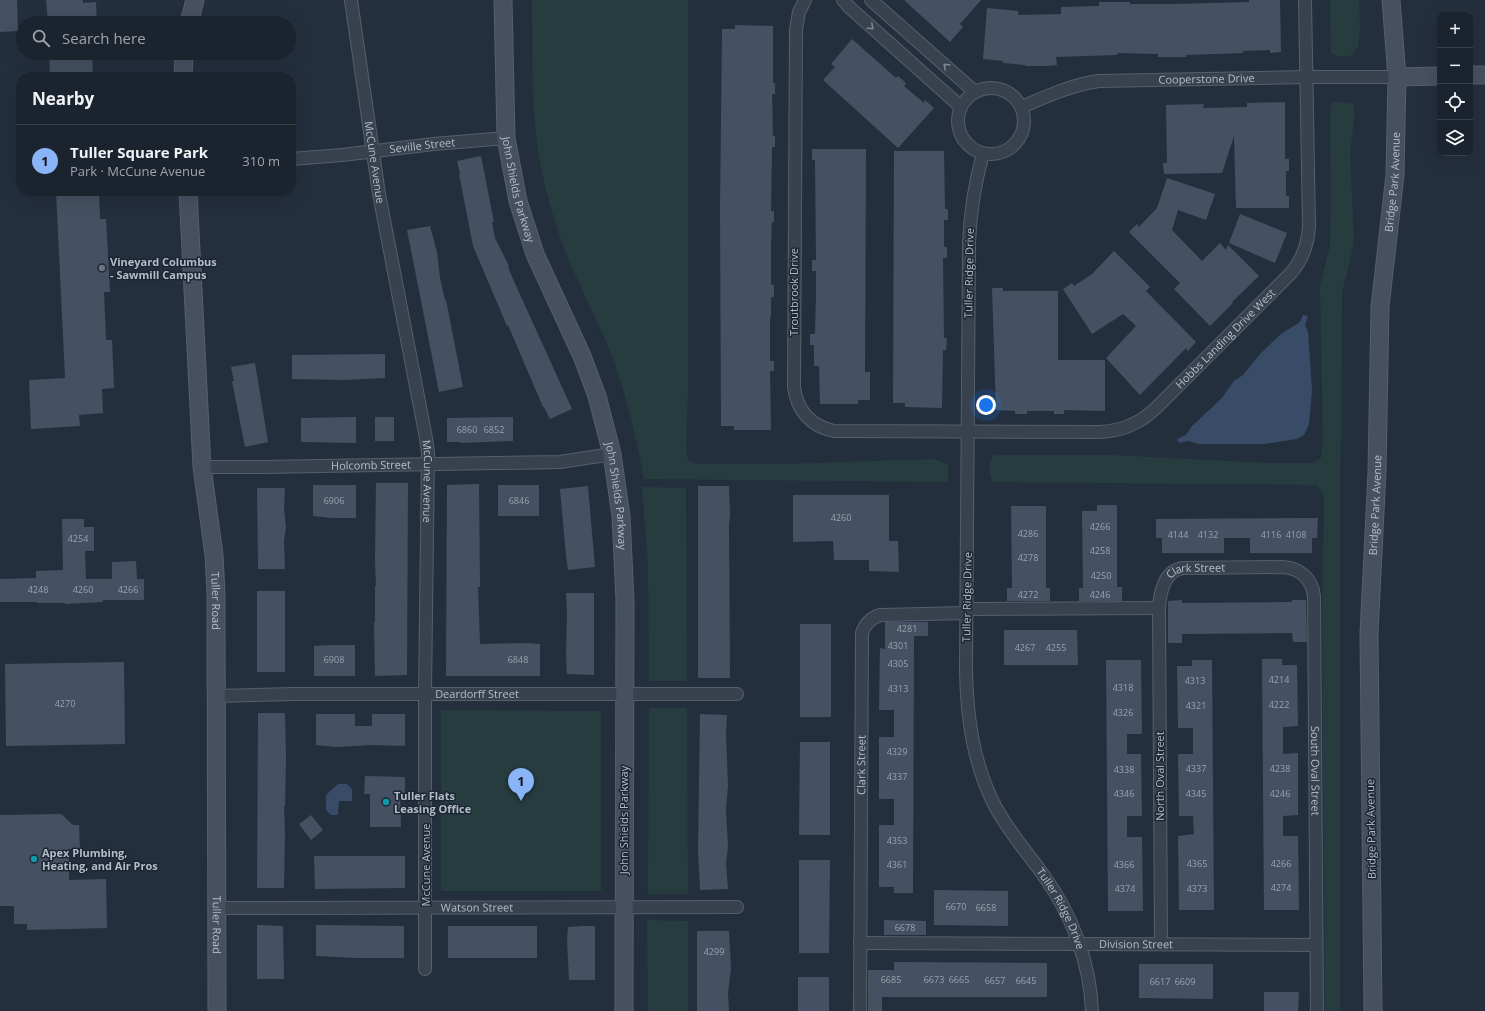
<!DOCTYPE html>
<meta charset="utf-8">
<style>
:root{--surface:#1b232e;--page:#242b36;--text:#f1f3f6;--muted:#a0a4aa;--line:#39404a;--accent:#8ab4f8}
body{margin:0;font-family:"Open Sans",sans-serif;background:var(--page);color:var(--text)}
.controls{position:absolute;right:12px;top:12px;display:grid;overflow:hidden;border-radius:8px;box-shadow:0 4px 16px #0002}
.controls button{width:36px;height:36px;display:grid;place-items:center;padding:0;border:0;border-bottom:1px solid var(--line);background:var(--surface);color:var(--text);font:20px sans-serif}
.you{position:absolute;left:986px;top:405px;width:14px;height:14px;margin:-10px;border:3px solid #fff;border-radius:50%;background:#1a73e8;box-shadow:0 0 0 6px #1a73e833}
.badge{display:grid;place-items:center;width:26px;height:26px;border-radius:50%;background:var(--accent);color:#111;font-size:13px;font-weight:700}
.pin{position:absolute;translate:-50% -33px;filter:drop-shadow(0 1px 2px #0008)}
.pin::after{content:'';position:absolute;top:21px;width:14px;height:12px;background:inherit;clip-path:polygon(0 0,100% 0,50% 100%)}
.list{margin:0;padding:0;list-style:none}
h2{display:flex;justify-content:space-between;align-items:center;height:52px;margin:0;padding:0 16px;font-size:17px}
h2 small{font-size:13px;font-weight:400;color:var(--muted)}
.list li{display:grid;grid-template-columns:26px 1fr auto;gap:12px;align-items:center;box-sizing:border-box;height:72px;padding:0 16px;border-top:1px solid var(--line)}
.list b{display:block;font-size:15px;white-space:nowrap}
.list p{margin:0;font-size:13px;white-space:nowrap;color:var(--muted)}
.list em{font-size:13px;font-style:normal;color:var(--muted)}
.icon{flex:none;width:22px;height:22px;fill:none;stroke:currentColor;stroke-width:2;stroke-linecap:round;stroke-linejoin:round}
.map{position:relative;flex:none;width:1485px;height:1011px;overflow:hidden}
.search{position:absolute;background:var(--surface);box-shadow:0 4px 16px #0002;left:16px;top:16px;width:280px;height:44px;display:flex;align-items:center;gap:10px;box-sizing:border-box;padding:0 14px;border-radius:22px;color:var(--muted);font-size:15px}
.panel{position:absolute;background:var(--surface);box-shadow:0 4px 16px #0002;left:16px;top:72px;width:280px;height:124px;border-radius:16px}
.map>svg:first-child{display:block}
.green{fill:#263c3f}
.water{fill:#394c67}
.building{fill:#455162}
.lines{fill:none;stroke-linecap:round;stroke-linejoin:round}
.street-casing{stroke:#565f6c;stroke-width:14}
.secondary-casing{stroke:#565f6c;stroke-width:19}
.street{stroke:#38414e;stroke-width:12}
.secondary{stroke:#465061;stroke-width:17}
.oneway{stroke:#7c8592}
.worship-dot{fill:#6b7280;stroke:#1d2633;stroke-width:1.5}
.culture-dot{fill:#0f9aa8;stroke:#1d2633;stroke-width:1.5}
.labels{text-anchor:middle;stroke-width:3;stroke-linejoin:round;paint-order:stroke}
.number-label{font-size:9px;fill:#98a1af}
.street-label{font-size:11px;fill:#b4bcc9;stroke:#1d2633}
.poi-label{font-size:11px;font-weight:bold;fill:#b4bcc9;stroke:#1d2633;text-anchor:start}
</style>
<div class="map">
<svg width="1485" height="1011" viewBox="0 0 1485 1011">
<rect width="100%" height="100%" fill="#242f3e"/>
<path class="green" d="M532,0H688V387L686,452L688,460L695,464H785L934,459L947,464L948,466V482L644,479C636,437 627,396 612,356C595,313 571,272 557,228C547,197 539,165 536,133C531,89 533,44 532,0Z
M1330,0H1359L1360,28L1358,47L1350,56H1337L1331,53Z
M1340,102L1353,104L1355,113L1350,151L1354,240L1350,261L1342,292V314L1340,514V1011H1325L1322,626L1324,495L1317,485L993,482C988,474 988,462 994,455H1113L1266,463H1312L1321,458L1323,443L1320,286L1330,245L1331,202L1330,113L1332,103Z
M642,487L686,488L687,681H649L648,564Z
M649,708H687L688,894H648Z
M441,710L601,711V891H441Z
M647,920L688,921V1011H648Z"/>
<path class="water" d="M1303,315L1308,316L1305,325L1308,332L1312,390L1309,424L1304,435L1296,439L1265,444H1199L1188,441L1179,443L1177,439L1186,435L1192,426L1221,399L1234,381L1243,375L1260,354L1281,334L1300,322Z
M338,784H347L352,789V801H339L338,815H331L326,810V795Z"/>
<path class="building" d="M0,0H17L18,31L0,32Z
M46,0H83V3L96,2L97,23H48Z
M904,0H981L960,24L963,27L950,42Z
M1249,0H1280L1281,52L1270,53V50L1243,51V53L1186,55V57H1158V54L1118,53L1117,55L1056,57L1057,65L1047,66H1025V65L1003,63V61L983,59L987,8L1018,11V15L1061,14V7L1099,6V2H1130V4H1174L1249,2Z
M735,25L773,26V83H775V94H772L773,136H775V147H772L771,211H774V222H772L771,242V285H774V297H771V317H770V361H774V371H770L771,430H734V426H721L720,210L722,29H735Z
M852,39L896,78L898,76L906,83L904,86L924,103L925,100L934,108L898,148L823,80L835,67L831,64Z
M49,53H92L93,77H50Z
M1285,102V159H1289V171H1286V196H1289V208H1236L1234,136L1222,173L1164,174L1163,163H1167L1166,105L1204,104L1203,108L1247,107V103Z
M812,149H866L865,372H870V400H858V404H820L819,366H814V345H810V334H815L816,296V271H812V260H816L815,160H812Z
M894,151H944L945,209H948V220H944V247H947V258H943L944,338H947L946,350H943L942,408L905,407V403H893Z
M481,156L494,222H492L495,238L509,266L508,267L513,279L572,409L550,419L544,407H543L508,325L507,326L473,246L459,174H460L457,161Z
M1167,178L1215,194L1206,220L1178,210L1172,230L1202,261L1220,243L1226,250L1228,245L1259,276L1232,302L1233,303L1210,326L1174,289L1180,283L1129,232L1137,224L1139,227L1157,208Z
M56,191H99L100,219H106L110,292H104L106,340H112L114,388L102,389L103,413L79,415L80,426L31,429L29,380L65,378Z
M1240,214L1287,233L1275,263L1229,243Z
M430,226L437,252L440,278L445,300H446L463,387L439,392L407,230Z
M1114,251L1150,287L1146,291L1196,342L1188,351L1186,348L1140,395L1106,358L1136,326L1123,314L1092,334L1063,289L1072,283L1074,286L1092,274Z
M992,288H1003V291H1058V360H1105V411L1064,410V414H1054V411H1027V414H1015V411L996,410Z
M385,354V378L345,380L292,379V355Z
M255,363L268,442L245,447L232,381H234L231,367Z
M356,417V443L301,442V418Z
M375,417H394V441H375Z
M513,417V441L460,443V442H447V418Z
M376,483H408L407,675L375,676L374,622H375V586H376L375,561Z
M479,484L480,587H478L480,644L527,643L540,644V676H446L447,485Z
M313,485H356V518H332L313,516Z
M498,485H539V516H498Z
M588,486L595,567L568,570L566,556L560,489Z
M698,486H729L730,514L729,526L730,678H698Z
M257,488H285L284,508L286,527L284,542L285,569H258Z
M793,495H889V541H898L899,572L869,571V560H834L833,541L793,542Z
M1097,505H1117V587H1122V601H1079V588H1083L1082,511H1097Z
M1011,506H1046V588H1050V601H1007V588H1012Z
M1318,518L1317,538H1312V553H1250V538H1224V553H1162V538H1156V519Z
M62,519H84V527H94V551H85L86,579H112V562L136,561L137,579H144V600H103V602L65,604V603H37V602H0V579L36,578V571L63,570Z
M257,591H285V672H257Z
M566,593H594V675L567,674L566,655L567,615Z
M1182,600V603L1292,602V600H1306L1307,642H1293L1292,633L1182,634V643H1168V601Z
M885,622H928V636H914L913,893H894V887H879V825H894V799H879V737H894V710H879L880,648L885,649Z
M800,624H831V717H800Z
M1004,630H1077L1078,665H1004Z
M332,645H355V676H314V646Z
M1262,659H1282V665H1297L1298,726L1283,727V754L1298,753V815L1283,816V836H1298L1299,910H1264Z
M1106,660H1141L1142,734H1127V754H1141L1142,816H1127V837H1142L1143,911H1108Z
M1192,660H1212L1214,910H1179L1178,836L1194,834L1193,816H1179L1178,754H1193V728H1178L1177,666H1192Z
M124,662L125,744L6,746L5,664Z
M258,713H285L286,758L285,807L284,806L285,833L284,888H257Z
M316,714H355V726H372V714H405V746L372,745L336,747L316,745Z
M700,714L727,715L726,734L728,786L726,809L728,847L726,863L728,889L700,890L698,851Z
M800,742H830V835H799Z
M365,776L405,777V794H400L401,827H370V794H364Z
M61,814L73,825H79L80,849H69V880L106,879L107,928L27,930V924H14V906H0V815Z
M311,815L323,830L311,840L299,824Z
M314,856H405V888L315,889Z
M799,860H830L829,953H799Z
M934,890L1008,891V926L934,925Z
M884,920L926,921V935H884Z
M257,925L283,926L284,979H257Z
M316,925L404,926V958H355L316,956Z
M448,926H537V958H448Z
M583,926H595V980H569L567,941L568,927Z
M697,931H729L731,968L728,993L729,1011H697Z
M894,962L1047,963V997H882V1011H868V970H894Z
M1139,964H1213V999L1139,998Z
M798,977H829V1011H798Z
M1264,992H1299L1298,1011H1264Z"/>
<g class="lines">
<g class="street-casing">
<g id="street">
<path id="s1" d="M351,0L379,194L426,438L428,453L425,694V969"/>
<path id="s2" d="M805,0L799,12L796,30L794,387C797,410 810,426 834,431L1099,432C1122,431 1139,424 1156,408L1291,273C1303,259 1308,244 1309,226L1305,0"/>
<path d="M843,0L849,7L961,107"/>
<path d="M871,0L975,92"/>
<circle cx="991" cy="121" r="33"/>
<path id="s3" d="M1022,107C1047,96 1071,85 1099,81L1306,77H1397"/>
<path id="s4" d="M983,153C975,183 970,212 969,244L966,671C967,718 973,763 995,806C1008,831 1027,852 1044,876C1072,915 1090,962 1092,1011"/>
<path id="s5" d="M291,159L342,155L434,144L506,138"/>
<path id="s6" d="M202,467H263L560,462L612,454"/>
<path d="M967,609L1159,608"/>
<path id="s7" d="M216,696L293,694H737"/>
<path id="s8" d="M217,908L737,907"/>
<path id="s9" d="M860,943L1316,945"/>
<path id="s10" d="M1161,944L1159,608C1160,591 1164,571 1183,568L1283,567C1300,568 1312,579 1314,596L1317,1011"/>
<path id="s11" d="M860,1011L862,633C865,624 871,618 880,615L967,613"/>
</g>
</g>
<g class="secondary-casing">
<g id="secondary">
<path id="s12" d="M503,0L506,138L518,201L535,254L582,356L597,396L612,454L621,516L625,600L624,1011"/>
<path d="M189,23L195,0"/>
<path d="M1470,75H1485"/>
<path d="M183,77L184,53"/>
<path d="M1397,77L1440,76"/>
<path id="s13" d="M188,191L202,467L214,555L216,593L217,1011"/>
<path id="s14" d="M1373,1011L1369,634L1377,472L1380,307L1395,175L1397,77L1391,0"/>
</g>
</g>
<use href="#street" class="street"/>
<use href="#secondary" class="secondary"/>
</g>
<defs><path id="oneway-chevron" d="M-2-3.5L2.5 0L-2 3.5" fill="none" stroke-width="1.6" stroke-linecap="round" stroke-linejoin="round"/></defs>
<g class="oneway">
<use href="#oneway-chevron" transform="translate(871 27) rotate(42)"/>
<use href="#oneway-chevron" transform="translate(946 66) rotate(-138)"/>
</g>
<circle class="worship-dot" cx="102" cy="268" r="4"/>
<g class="culture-dot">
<circle cx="386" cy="802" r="4"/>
<circle cx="34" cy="859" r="4"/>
</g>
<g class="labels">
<g class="number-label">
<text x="467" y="433">6860</text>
<text x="494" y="433">6852</text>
<text x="334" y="504">6906</text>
<text x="519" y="504">6846</text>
<text x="841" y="521">4260</text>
<text x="1100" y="530">4266</text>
<text x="1028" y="537">4286</text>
<text x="1178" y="538">4144</text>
<text x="1208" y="538">4132</text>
<text x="1271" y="538">4116</text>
<text x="1296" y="538">4108</text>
<text x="78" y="542">4254</text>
<text x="1100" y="554">4258</text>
<text x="1028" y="561">4278</text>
<text x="1101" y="579">4250</text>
<text x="38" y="593">4248</text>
<text x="83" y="593">4260</text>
<text x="128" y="593">4266</text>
<text x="1028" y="598">4272</text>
<text x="1100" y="598">4246</text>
<text x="907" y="632">4281</text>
<text x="898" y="649">4301</text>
<text x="1025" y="651">4267</text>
<text x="1056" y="651">4255</text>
<text x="334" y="663">6908</text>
<text x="518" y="663">6848</text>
<text x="898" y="667">4305</text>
<text x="1279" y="683">4214</text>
<text x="1195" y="684">4313</text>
<text x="1123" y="691">4318</text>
<text x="898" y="692">4313</text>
<text x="65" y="707">4270</text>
<text x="1279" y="708">4222</text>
<text x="1196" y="709">4321</text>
<text x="1123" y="716">4326</text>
<text x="897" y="755">4329</text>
<text x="1196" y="772">4337</text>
<text x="1280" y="772">4238</text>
<text x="1124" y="773">4338</text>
<text x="897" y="780">4337</text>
<text x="1124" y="797">4346</text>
<text x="1196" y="797">4345</text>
<text x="1280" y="797">4246</text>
<text x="897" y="844">4353</text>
<text x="1197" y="867">4365</text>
<text x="1281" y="867">4266</text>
<text x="897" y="868">4361</text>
<text x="1124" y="868">4366</text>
<text x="1281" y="891">4274</text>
<text x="1125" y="892">4374</text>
<text x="1197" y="892">4373</text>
<text x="956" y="910">6670</text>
<text x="986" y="911">6658</text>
<text x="905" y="931">6678</text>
<text x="714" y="955">4299</text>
<text x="891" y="983">6685</text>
<text x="934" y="983">6673</text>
<text x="959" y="983">6665</text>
<text x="995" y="984">6657</text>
<text x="1026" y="984">6645</text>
<text x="1160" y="985">6617</text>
<text x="1185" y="985">6609</text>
</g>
<g class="street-label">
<text dy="4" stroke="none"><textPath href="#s3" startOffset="189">Cooperstone Drive</textPath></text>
<text dy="4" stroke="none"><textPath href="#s5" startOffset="132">Seville Street</textPath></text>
<text dy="4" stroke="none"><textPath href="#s1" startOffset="164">McCune Avenue</textPath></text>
<text dy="4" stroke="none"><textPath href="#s14" startOffset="830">Bridge Park Avenue</textPath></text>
<text dy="4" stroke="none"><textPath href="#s12" startOffset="191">John Shields Parkway</textPath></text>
<text transform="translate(969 273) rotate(-89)" y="4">Tuller Ridge Drive</text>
<text transform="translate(794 292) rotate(-90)" y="4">Troutbrook Drive</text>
<text dy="4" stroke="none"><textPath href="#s2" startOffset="879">Hobbs Landing Drive West</textPath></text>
<text dy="4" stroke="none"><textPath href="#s6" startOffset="169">Holcomb Street</textPath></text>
<text dy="4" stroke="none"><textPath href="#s1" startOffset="488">McCune Avenue</textPath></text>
<text dy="4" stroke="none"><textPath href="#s12" startOffset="515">John Shields Parkway</textPath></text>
<text dy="4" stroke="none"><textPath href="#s14" startOffset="506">Bridge Park Avenue</textPath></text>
<text dy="4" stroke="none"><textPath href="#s10" startOffset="399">Clark Street</textPath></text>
<text transform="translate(967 597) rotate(-89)" y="4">Tuller Ridge Drive</text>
<text dy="4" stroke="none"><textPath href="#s13" startOffset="411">Tuller Road</textPath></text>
<text dy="4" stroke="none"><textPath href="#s7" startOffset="261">Deardorff Street</textPath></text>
<text dy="4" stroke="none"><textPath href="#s11" startOffset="246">Clark Street</textPath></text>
<text dy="4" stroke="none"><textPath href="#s10" startOffset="708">South Oval Street</textPath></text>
<text transform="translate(1160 776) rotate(-90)" y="4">North Oval Street</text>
<text transform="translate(624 820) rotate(-90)" y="4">John Shields Parkway</text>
<text transform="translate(1371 829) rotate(-91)" y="4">Bridge Park Avenue</text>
<text transform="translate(426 865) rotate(-90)" y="4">McCune Avenue</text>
<text dy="4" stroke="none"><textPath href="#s8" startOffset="260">Watson Street</textPath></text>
<text dy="4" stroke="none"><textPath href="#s4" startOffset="781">Tuller Ridge Drive</textPath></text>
<text dy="4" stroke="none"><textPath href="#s13" startOffset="735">Tuller Road</textPath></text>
<text dy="4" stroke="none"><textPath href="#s9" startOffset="276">Division Street</textPath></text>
</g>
<g class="poi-label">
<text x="110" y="266">Vineyard Columbus<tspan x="110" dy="13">- Sawmill Campus</tspan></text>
<text x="394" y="800">Tuller Flats<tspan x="394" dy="13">Leasing Office</tspan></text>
<text x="42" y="857">Apex Plumbing,<tspan x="42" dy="13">Heating, and Air Pros</tspan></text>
</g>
</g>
</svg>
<div class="controls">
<button>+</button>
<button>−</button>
<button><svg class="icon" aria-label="locate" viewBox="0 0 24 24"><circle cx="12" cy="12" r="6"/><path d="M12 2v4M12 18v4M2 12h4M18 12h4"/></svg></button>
<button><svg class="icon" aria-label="layers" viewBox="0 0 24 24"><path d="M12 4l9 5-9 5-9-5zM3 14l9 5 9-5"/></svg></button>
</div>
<div class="you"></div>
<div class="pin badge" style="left:521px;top:801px">1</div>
<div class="search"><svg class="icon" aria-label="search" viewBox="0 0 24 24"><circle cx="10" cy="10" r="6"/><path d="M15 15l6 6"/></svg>Search here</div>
<section class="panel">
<h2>Nearby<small></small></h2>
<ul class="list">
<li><span class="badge">1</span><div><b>Tuller Square Park</b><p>Park · McCune Avenue</p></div><em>310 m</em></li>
</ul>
</section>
</div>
